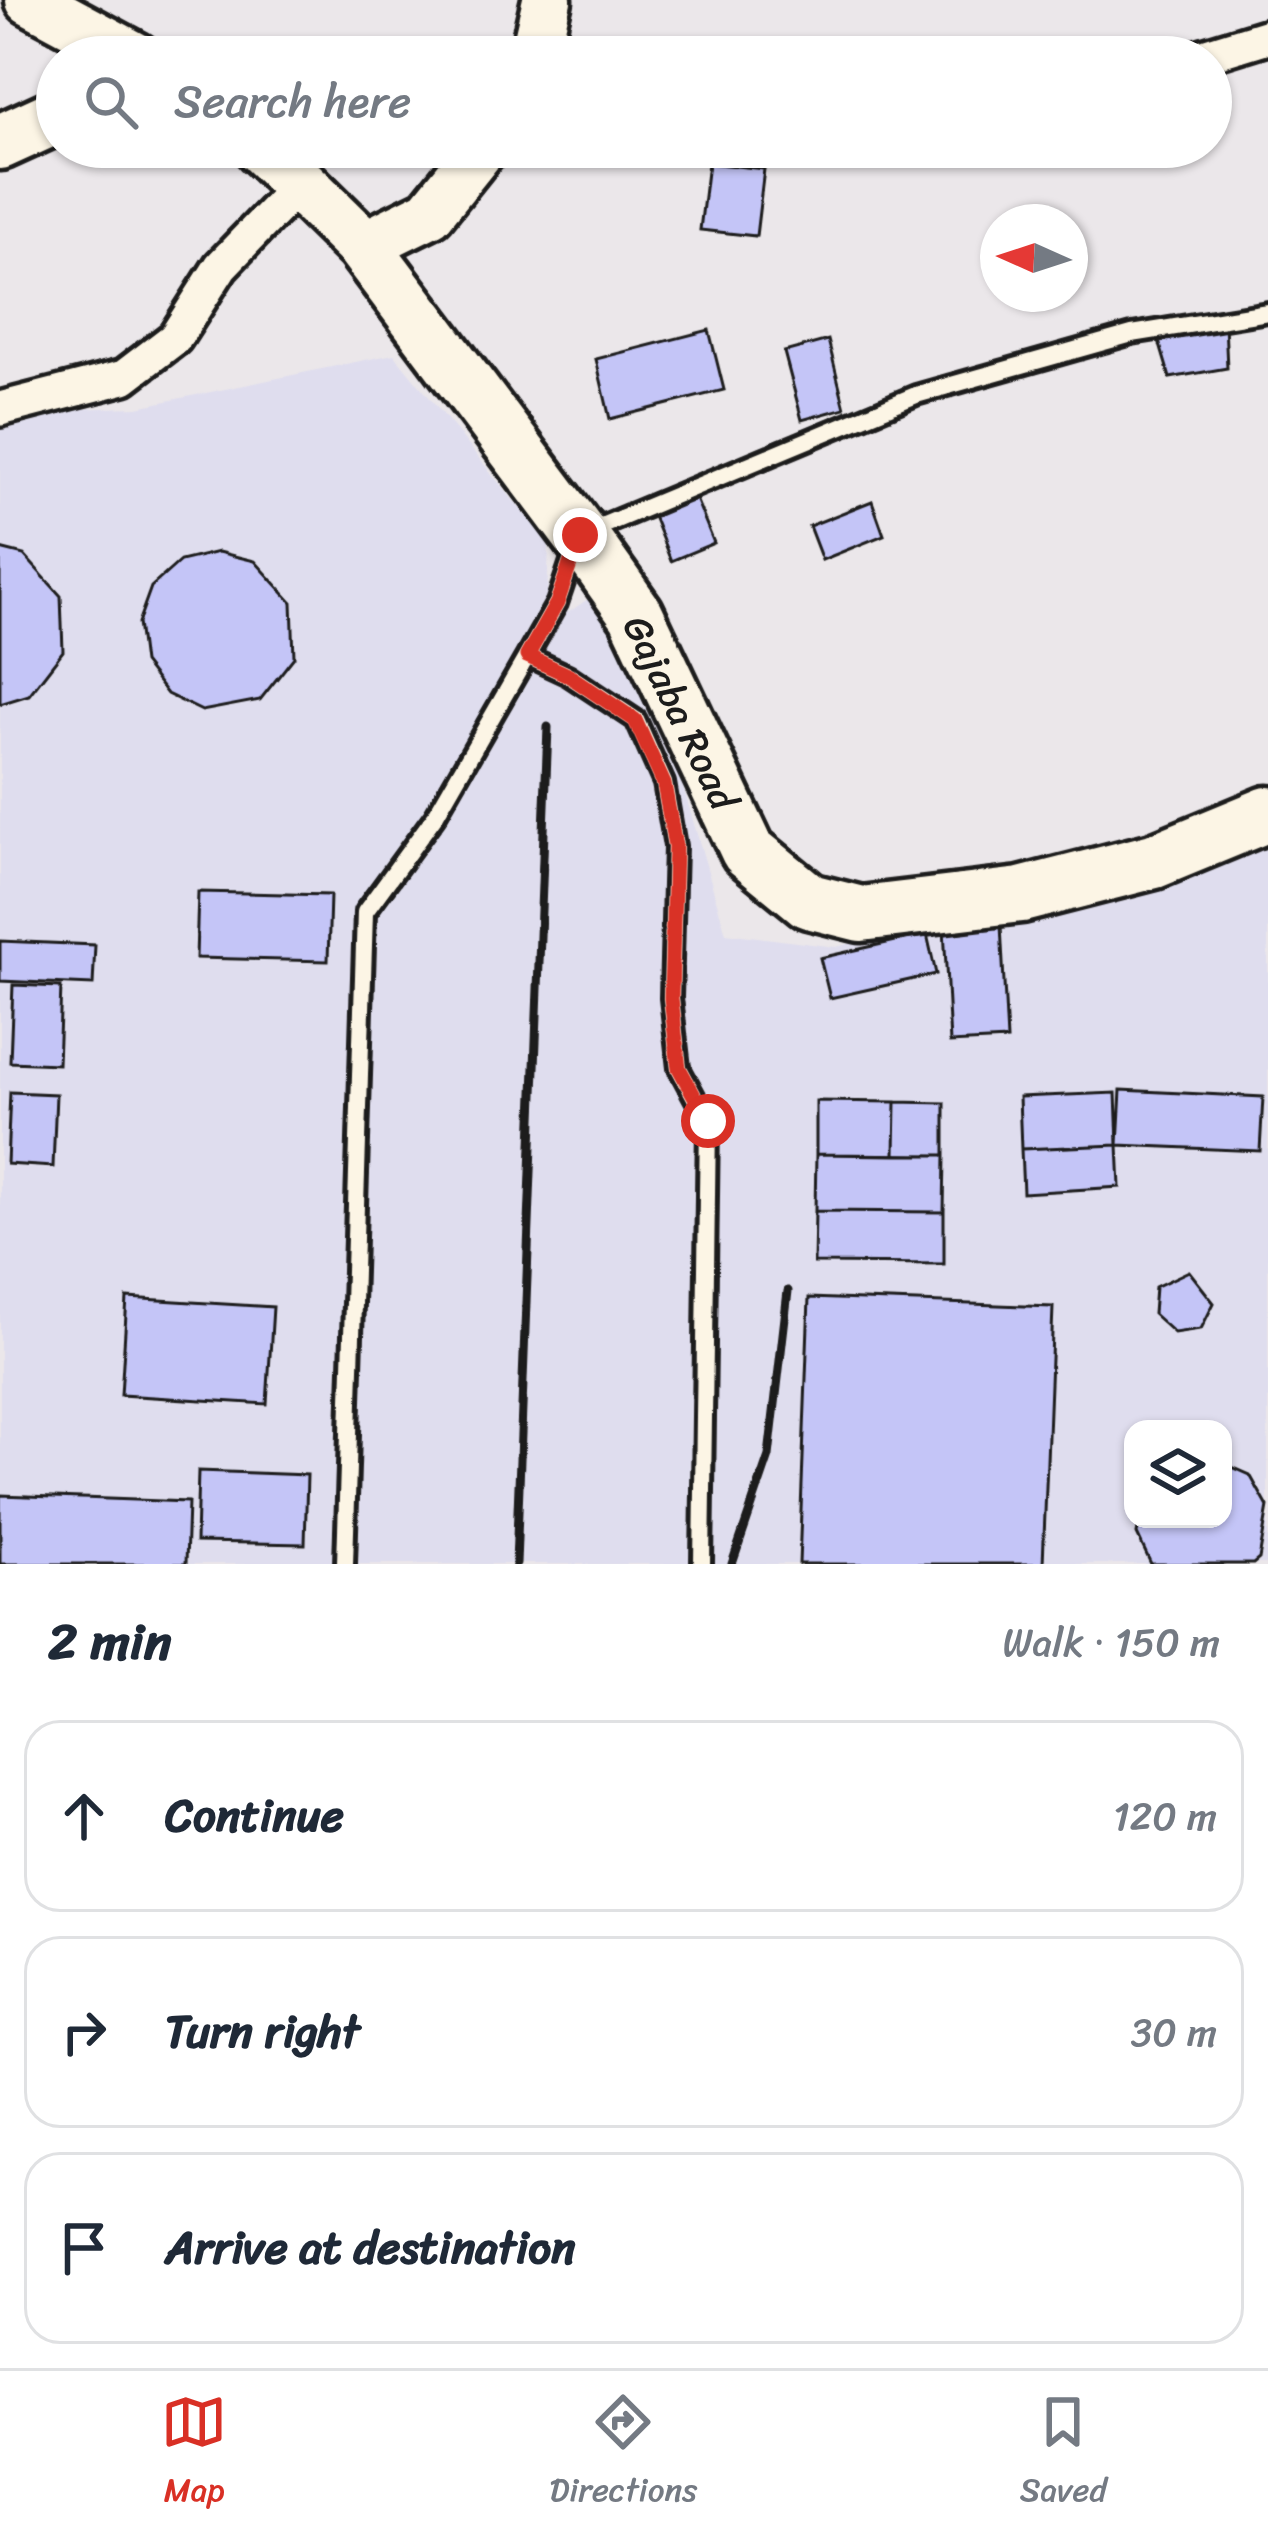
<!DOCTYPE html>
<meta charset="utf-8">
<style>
:root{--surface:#fff;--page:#f6f6f7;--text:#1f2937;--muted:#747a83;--line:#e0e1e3;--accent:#d93025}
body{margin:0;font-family:Sriracha,sans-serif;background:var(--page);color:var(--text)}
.controls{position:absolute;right:36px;bottom:36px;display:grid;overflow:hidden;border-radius:24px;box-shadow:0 3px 9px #0004}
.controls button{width:108px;height:108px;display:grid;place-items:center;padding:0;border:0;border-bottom:3px solid var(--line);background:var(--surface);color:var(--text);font:60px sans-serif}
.compass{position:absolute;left:980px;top:204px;width:108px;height:108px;border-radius:50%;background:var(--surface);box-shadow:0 3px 9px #0004;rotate:273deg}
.stop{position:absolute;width:36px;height:36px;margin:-27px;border:9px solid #d93025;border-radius:50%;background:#fff}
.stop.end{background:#d93025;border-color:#fff;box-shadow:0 3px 12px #0008}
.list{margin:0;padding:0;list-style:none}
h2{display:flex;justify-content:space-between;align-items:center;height:156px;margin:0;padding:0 48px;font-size:51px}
h2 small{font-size:39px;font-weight:400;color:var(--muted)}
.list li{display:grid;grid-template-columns:78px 1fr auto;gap:36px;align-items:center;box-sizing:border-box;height:192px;margin:0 24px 24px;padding:0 24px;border:3px solid var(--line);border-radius:36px}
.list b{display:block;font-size:45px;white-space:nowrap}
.list em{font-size:39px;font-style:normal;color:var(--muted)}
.icon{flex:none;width:66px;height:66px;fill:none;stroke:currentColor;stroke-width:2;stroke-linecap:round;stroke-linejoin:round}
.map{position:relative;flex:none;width:1268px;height:1564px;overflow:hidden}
.search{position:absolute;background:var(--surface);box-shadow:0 3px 9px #0004;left:36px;right:36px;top:36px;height:132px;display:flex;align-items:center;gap:30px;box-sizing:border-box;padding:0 42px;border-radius:66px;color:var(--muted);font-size:45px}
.sheet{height:804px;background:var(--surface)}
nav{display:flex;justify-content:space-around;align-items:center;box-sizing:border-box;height:168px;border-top:3px solid var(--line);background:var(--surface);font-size:33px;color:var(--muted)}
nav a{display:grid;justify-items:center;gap:6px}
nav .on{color:var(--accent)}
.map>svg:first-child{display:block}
.built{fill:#dfddee;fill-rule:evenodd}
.building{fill:#c4c5f7;stroke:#1c1c1c;stroke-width:3}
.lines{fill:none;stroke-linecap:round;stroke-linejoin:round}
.lane-casing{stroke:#1c1c1c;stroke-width:26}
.street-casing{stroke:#1c1c1c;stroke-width:42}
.secondary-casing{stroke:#1c1c1c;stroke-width:57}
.primary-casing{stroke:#1c1c1c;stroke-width:63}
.lane{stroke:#fcf5e5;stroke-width:16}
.street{stroke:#fcf5e5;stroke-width:33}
.secondary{stroke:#fcf5e5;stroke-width:48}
.primary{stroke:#fcf5e5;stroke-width:54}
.rail{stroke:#1c1c1c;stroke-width:9}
.route{stroke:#d93025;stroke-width:15}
.labels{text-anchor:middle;stroke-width:9;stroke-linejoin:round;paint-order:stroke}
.street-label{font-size:39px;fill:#1c1c1c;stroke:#fcf5e5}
</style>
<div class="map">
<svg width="1268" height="1564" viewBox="0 0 1268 1564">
<rect width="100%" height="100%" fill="#ebe7ea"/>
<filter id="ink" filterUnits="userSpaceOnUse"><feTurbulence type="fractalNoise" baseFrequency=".00833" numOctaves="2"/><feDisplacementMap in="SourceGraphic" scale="24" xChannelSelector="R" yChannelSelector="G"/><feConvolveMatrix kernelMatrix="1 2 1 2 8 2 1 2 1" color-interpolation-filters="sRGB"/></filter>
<g filter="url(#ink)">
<path class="built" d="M394,354L549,544L547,599L569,612L588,599L657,698L726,933L836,947L1268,838V1564H0V411L138,407ZM1133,1429H1223V1519H1133Z"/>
<path class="building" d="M708,163L764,169L756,236L700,230Z
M1225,324L1227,368L1170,378L1158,338Z
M709,330L724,390L610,419L596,359Z
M828,340L845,408L802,420L784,352Z
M694,494L714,543L671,561L651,511Z
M872,501L884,535L822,560L809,526Z
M0,549L24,555L61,596L63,651L29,695L0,704Z
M218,552L255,561L292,602L294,657L260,700L202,711L167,694L143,663L138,623L151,587L180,561Z
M198,892L330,895L328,961L196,958Z
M1001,925L1007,1040L950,1043L944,928Z
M927,934L936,974L830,998L820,958Z
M0,941L95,945L93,985L0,981Z
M13,985L61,987L58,1064L10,1062Z
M1121,1090L1263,1097L1260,1151L1118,1145Z
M10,1092L56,1094L53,1167L7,1164Z
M1116,1093L1118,1145L1021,1149L1019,1097Z
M816,1101L896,1102L895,1155L816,1154Z
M896,1102L945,1103V1155H895Z
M1118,1145L1120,1187L1023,1193L1021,1149Z
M816,1154L945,1155L944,1212L815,1211Z
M815,1211L944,1212V1264L814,1263Z
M1189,1271L1214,1303L1201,1329L1174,1333L1153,1314L1155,1287Z
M127,1298L273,1307L267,1404L121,1395Z
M809,1298L1053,1307L1043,1564H799Z
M1223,1463L1250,1475L1268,1507L1259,1559L1253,1564H1151L1137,1534L1140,1519H1223Z
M198,1471L307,1475L305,1544L196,1542Z
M0,1495L188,1502L186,1564H0Z"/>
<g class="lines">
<g class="lane-casing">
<path id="lane" d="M527,656L568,675L636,720L664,783L675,846L671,998L679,1068L708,1122L702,1564
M345,1564L365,912L435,816L527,656L557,603L580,535L916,395L1132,334L1268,312"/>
</g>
<g class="street-casing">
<path id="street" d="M1200,57L1268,36
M0,409L124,377L175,338L221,266L301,183"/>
</g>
<g class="secondary-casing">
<path id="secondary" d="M30,0L136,57
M534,57L547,0
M363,246L430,213L483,147"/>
</g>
<g class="primary-casing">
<path id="primary" d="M0,142L57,116
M262,147L363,246L580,535L636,614L748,851L809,901L861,914L1021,895L1154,861L1268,814"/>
</g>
<use href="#lane" class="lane"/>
<use href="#street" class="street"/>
<use href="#secondary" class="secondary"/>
<use href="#primary" class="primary"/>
<path class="rail" d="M516,1564L548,727
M732,1564L769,1456L788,1291"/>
</g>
</g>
<g class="lines" filter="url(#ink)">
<path class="route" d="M580,535L557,603L527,656L568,675L635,720L664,784L675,846L671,998L679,1068L708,1121"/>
</g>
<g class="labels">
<g class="street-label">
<text transform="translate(681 712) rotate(64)" y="14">Gajaba Road</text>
</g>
</g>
</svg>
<div class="controls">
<button><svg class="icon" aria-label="layers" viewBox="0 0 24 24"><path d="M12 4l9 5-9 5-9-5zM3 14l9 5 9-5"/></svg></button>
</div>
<svg class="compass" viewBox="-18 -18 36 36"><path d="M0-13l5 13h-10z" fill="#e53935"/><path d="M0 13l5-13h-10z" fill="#747a83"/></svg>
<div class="stop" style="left:708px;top:1121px"></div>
<div class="stop end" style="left:580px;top:535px"></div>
<div class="search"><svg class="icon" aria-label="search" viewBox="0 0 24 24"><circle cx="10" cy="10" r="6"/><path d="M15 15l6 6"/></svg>Search here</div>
</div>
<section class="sheet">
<h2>2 min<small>Walk · 150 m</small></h2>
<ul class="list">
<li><svg class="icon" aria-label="ahead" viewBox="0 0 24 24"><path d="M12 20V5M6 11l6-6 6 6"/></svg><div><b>Continue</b></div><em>120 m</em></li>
<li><svg class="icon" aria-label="right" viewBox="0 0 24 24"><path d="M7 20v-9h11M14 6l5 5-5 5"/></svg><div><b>Turn right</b></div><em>30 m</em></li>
<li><svg class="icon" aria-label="arrive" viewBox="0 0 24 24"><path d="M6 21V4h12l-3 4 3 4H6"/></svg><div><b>Arrive at destination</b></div></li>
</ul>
</section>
<nav>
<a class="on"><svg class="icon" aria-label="map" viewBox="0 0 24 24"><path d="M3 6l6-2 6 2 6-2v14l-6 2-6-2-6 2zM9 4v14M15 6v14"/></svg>Map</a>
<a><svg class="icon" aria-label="directions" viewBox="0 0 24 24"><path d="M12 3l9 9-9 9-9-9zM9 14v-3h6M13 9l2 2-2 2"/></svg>Directions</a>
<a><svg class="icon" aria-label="saved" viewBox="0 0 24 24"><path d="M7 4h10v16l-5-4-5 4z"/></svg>Saved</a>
</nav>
